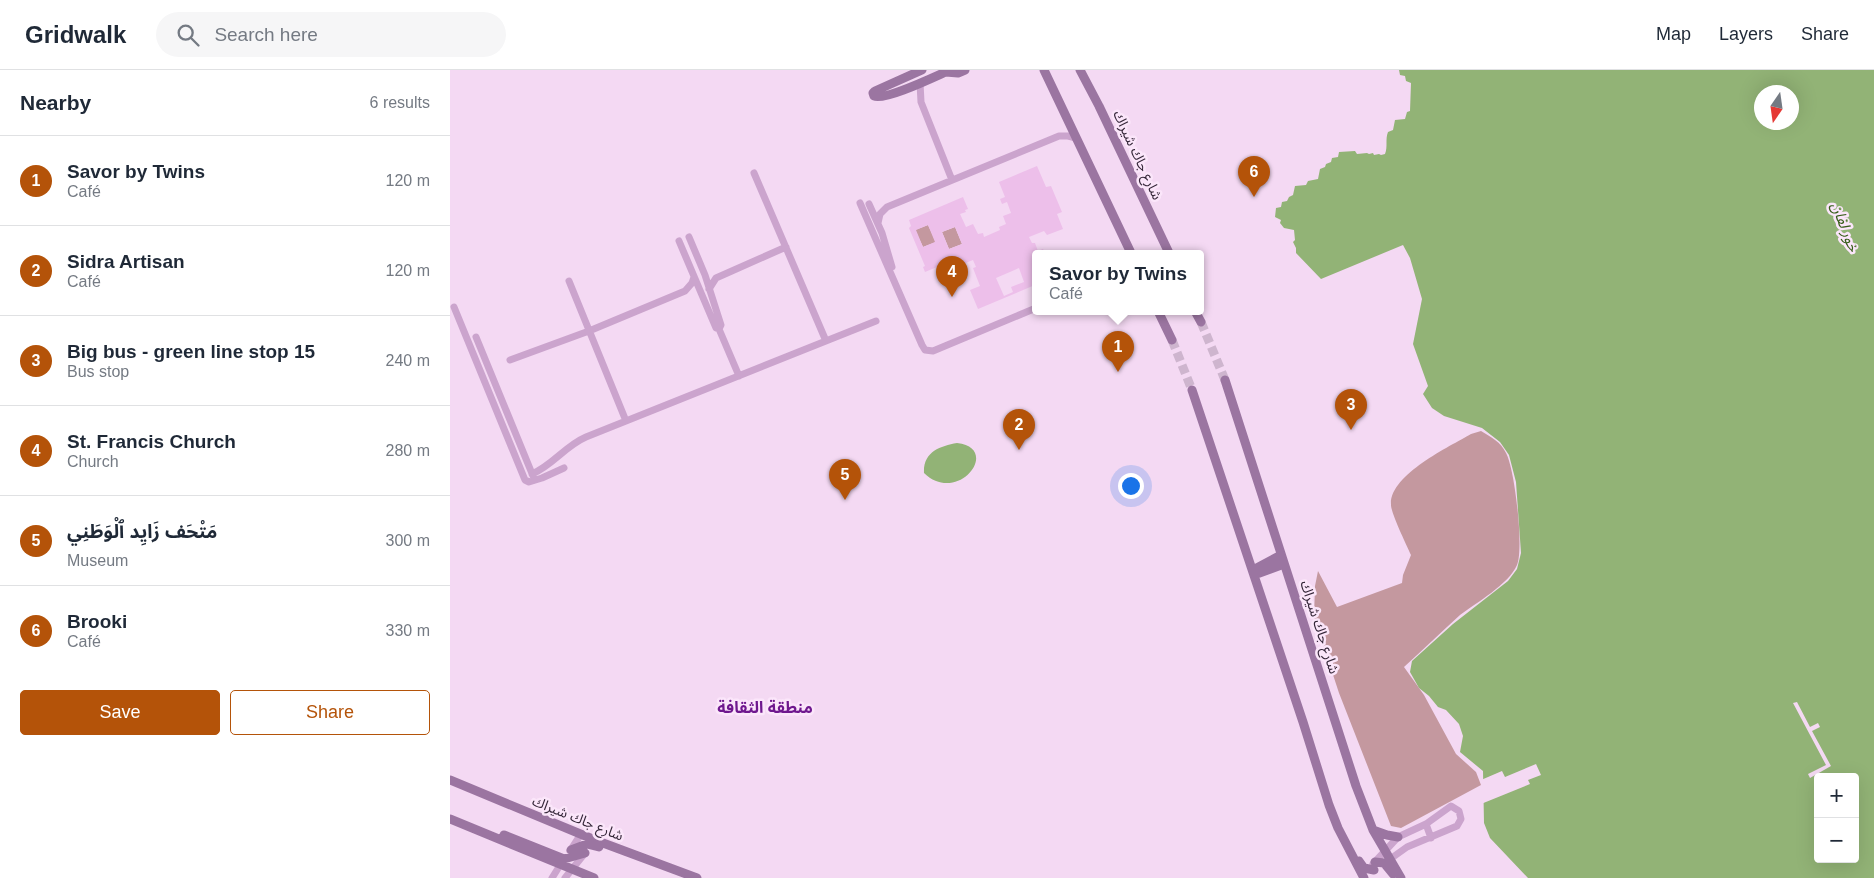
<!DOCTYPE html>
<meta charset="utf-8">
<style>
:root{--surface:#fff;--page:#f6f6f7;--text:#1f2937;--muted:#747a83;--line:#e0e1e3;--accent:#b45309}
body{margin:0;font-family:Helvetica,"Noto Sans Arabic",sans-serif;background:var(--page);color:var(--text)}
.controls{position:absolute;right:15px;bottom:15px;display:grid;overflow:hidden;border-radius:5px;box-shadow:0 5px 20px #0002}
.controls button{width:45px;height:45px;display:grid;place-items:center;padding:0;border:0;border-bottom:1px solid var(--line);background:var(--surface);color:var(--text);font:25px sans-serif}
.compass{position:absolute;left:1304px;top:15px;width:45px;height:45px;border-radius:50%;background:var(--surface);box-shadow:0 5px 20px #0002;rotate:193deg}
.you{position:absolute;left:680px;top:415px;width:18px;height:18px;margin:-12px;border:4px solid #fff;border-radius:50%;background:#1a73e8;box-shadow:0 0 0 8px #1a73e833}
.badge{display:grid;place-items:center;width:32px;height:32px;border-radius:50%;background:var(--accent);color:#fff;font-size:16px;font-weight:700}
.pin{position:absolute;translate:-50% -41px;filter:drop-shadow(0 1px 2px #0008)}
.pin::after{content:'';position:absolute;top:26px;width:18px;height:15px;background:inherit;clip-path:polygon(0 0,100% 0,50% 100%)}
.popup{position:absolute;left:582px;top:180px;width:172px;height:65px;box-sizing:border-box;display:grid;place-content:center;border-radius:5px;background:var(--surface);filter:drop-shadow(0 1px 4px #0005);font-size:16px;white-space:nowrap;color:var(--muted)}
.popup b{font-size:19px;color:var(--text)}
.popup::after{content:'';position:absolute;left:50%;top:100%;margin-left:-10px;border:10px solid transparent;border-top-color:var(--surface)}
.list{margin:0;padding:0;list-style:none}
h2{display:flex;justify-content:space-between;align-items:center;height:65px;margin:0;padding:0 20px;font-size:21px}
h2 small{font-size:16px;font-weight:400;color:var(--muted)}
.list li{display:grid;grid-template-columns:32px 1fr auto;gap:15px;align-items:center;box-sizing:border-box;height:90px;padding:0 20px;border-top:1px solid var(--line)}
.list b{display:block;font-size:19px;white-space:nowrap}
.list p{margin:0;font-size:16px;white-space:nowrap;color:var(--muted)}
.list em{font-size:16px;font-style:normal;color:var(--muted)}
.actions{display:flex;gap:10px;padding:15px 20px}
.actions a{flex:1;padding:11px 0;border:1px solid var(--accent);border-radius:5px;text-align:center;font-size:18px;color:var(--accent)}
.actions .main{background:var(--accent);color:#fff}
.icon{flex:none;width:28px;height:28px;fill:none;stroke:currentColor;stroke-width:2;stroke-linecap:round;stroke-linejoin:round}
.map{position:relative;flex:none;width:1424px;height:808px;overflow:hidden}
header{display:flex;align-items:center;gap:30px;box-sizing:border-box;height:70px;padding:0 25px;background:var(--surface);border-bottom:1px solid var(--line)}
header strong{font-size:24px}
nav{display:flex;gap:28px;margin-inline-start:auto;font-size:18px}
.search{width:350px;height:45px;background:var(--page);display:flex;align-items:center;gap:12px;box-sizing:border-box;padding:0 18px;border-radius:28px;color:var(--muted);font-size:19px}
main{display:flex}
aside{flex:1;background:var(--surface)}
.map>svg:first-child{display:block}
.green{fill:#c4989f}
.plaza{fill:#edbfea;fill-rule:evenodd}
.water{fill:#92b376;fill-rule:evenodd}
.pier{fill:#f4d9f3}
.lines{fill:none;stroke-linecap:round;stroke-linejoin:round}
.secondary-tunnel{stroke:#ceb5ce;stroke-width:9;stroke-dasharray:9 4.5;stroke-linecap:butt}
.street{stroke:#cba4cd;stroke-width:7}
.secondary{stroke:#9b75a1;stroke-width:9}
.labels{text-anchor:middle;stroke-width:5;stroke-linejoin:round;paint-order:stroke}
.street-label{font-size:14px;fill:#342638;stroke:#fbe6fa}
.water-label{font-size:15px;font-style:italic;fill:#365d18;stroke:#fbe6fa}
.quarter-label{font-size:16px;font-weight:bold;fill:#6f188e;stroke:#fbe6fa}
</style>
<header>
<strong>Gridwalk</strong>
<div class="search"><svg class="icon" aria-label="search" viewBox="0 0 24 24"><circle cx="10" cy="10" r="6"/><path d="M15 15l6 6"/></svg>Search here</div>
<nav><a>Map</a><a>Layers</a><a>Share</a></nav>
</header>
<main>
<aside>
<h2>Nearby<small>6 results</small></h2>
<ul class="list">
<li><span class="badge">1</span><div><b>Savor by Twins</b><p>Café</p></div><em>120 m</em></li>
<li><span class="badge">2</span><div><b>Sidra Artisan</b><p>Café</p></div><em>120 m</em></li>
<li><span class="badge">3</span><div><b>Big bus - green line stop 15</b><p>Bus stop</p></div><em>240 m</em></li>
<li><span class="badge">4</span><div><b>St. Francis Church</b><p>Church</p></div><em>280 m</em></li>
<li><span class="badge">5</span><div><b>مَتْحَف زَايِد ٱلْوَطَنِي</b><p>Museum</p></div><em>300 m</em></li>
<li><span class="badge">6</span><div><b>Brooki</b><p>Café</p></div><em>330 m</em></li>
</ul>
<div class="actions"><a class="main">Save</a><a>Share</a></div>
</aside>
<div class="map">
<svg width="1424" height="808" viewBox="0 0 1424 808">
<rect width="100%" height="100%" fill="#f4d9f3"/>
<path class="green" d="M478,155L486,172L473,177L465,160Z
M505,157L512,174L499,179L492,162Z
M1031,361C1041,367 1051,372 1056,383C1065,399 1074,479 1067,495C1059,514 1026,533 1010,545C991,562 973,580 954,597L974,625L1006,684L1026,702L1031,715L951,758L941,756L889,623L864,547L865,516L868,501L887,537L952,513L953,505L961,485C957,476 941,443 941,435C939,405 999,377 1021,364Z"/>
<path class="plaza" d="M587,96L596,117L601,116L612,142L607,144L613,159L597,165L594,161L579,167L582,173H585L588,181L593,179L595,183H586L585,215L528,239L520,220L530,216L523,198L526,197L523,190L513,194L516,201L496,209L495,206L491,207L487,197L475,202L473,197L475,196L459,158L461,156L459,150L513,127L518,139L515,140L516,142L510,144L516,157L523,154L528,164L533,163L534,167L550,160L549,157L556,154L553,146L561,143L557,132L552,134L550,129L555,127L549,112ZM478,155L485,172L473,177L466,160ZM505,157L512,174L499,179L492,162ZM569,198L574,212L561,217L563,222L554,226L546,208Z"/>
<path class="water" d="M949,0H1424V808H1078L1040,768L1034,753L1033,701L1010,682L1013,666L1009,654L996,640L988,637L979,626L969,618L960,602L962,591L1003,554L1058,511L1067,499L1071,483L1066,412L1059,385L1050,372L1032,358L994,346L982,338L973,324L978,316L963,274L972,229L960,188L953,175L871,209L846,183V178L843,172L845,170L844,160L834,158L830,153L831,150L825,147L826,138L831,137L832,132L837,131L839,127L843,125L845,116L856,115L858,111L868,109L870,99L875,97L876,94L881,92L882,88L888,87L889,82L905,81L907,84L917,83L919,84L923,83L924,85L929,84L931,85L935,84C938,77 935,69 938,62L943,60L945,50L955,49L957,42L960,41L961,13L956,11L955,6L950,5ZM1312,22H1342V52H1312ZM1368,707H1405V789H1368Z
M507,373C552,378 508,436 474,403C473,382 490,376 507,373Z"/>
<path class="pier" d="M1347,632L1360,657L1368,653L1370,657L1362,661L1381,696L1360,708L1358,704L1376,695L1343,633Z
M1086,694L1091,705L1078,710L1080,714L1031,734V710L1052,701L1055,707Z"/>
<g class="lines">
<path class="secondary-tunnel" d="M751,252L775,310
M722,270L742,320"/>
<path class="street" d="M470,13L471,32L502,110
M304,103L376,271
M410,133L472,275L475,280L483,281L586,238
M419,134L432,163L442,197
M428,153L430,144L437,137L609,66H618L626,68
M239,167L255,205L271,255L269,259
M229,171L266,258L269,259L289,306
M119,211L176,351
M259,219L266,208L336,177
M4,237L75,410L79,412L92,408L114,398
M26,267L83,406
M60,290L139,261L235,221L242,213L244,207
M82,404C103,395 115,376 136,367L426,251
M976,754L981,768
M120,781L131,764
M923,794L948,767L976,754L1001,736L1009,741L1011,749L1007,756L957,777L936,792
M102,808L112,792
M115,808L135,783"/>
<path class="secondary" d="M472,0L425,21L423,23L424,26C435,31 486,6 500,0
M594,0L681,183
M630,0L649,36L719,183
M496,2L508,3L515,0
M708,241L722,270
M745,241L751,252
M775,310L906,716L923,760L951,808
M742,320L853,652L879,735L888,758L914,808
M803,500L831,485
M804,505L834,494
M0,710L145,770L247,808
M0,749L144,808
M923,760L937,765L948,767
M54,765L114,789L135,783
M121,780L137,774L149,777
M909,791L914,798L924,800
M925,792L934,793L943,804"/>
</g>
<g class="labels">
<g class="street-label">
<text transform="translate(688 85) rotate(65)" y="5">شارع جاك شيراك</text>
<text transform="translate(870 557) rotate(72)" y="5">شارع جاك شيراك</text>
<text transform="translate(128 748) rotate(22)" y="5">شارع جاك شيراك</text>
</g>
<g class="water-label">
<text transform="translate(1395 157) rotate(69)" y="5">خور لفان</text>
</g>
<g class="quarter-label">
<text x="315" y="643">منطقة الثقافة</text>
</g>
</g>
</svg>
<div class="controls">
<button>+</button>
<button>−</button>
</div>
<svg class="compass" viewBox="-18 -18 36 36"><path d="M0-13l5 13h-10z" fill="#e53935"/><path d="M0 13l5-13h-10z" fill="#747a83"/></svg>
<div class="you"></div>
<div class="pin badge" style="left:668px;top:302px">1</div>
<div class="popup"><b>Savor by Twins</b>Café</div>
<div class="pin badge" style="left:569px;top:380px">2</div>
<div class="pin badge" style="left:901px;top:360px">3</div>
<div class="pin badge" style="left:502px;top:227px">4</div>
<div class="pin badge" style="left:395px;top:430px">5</div>
<div class="pin badge" style="left:804px;top:127px">6</div>
</div>
</main>
